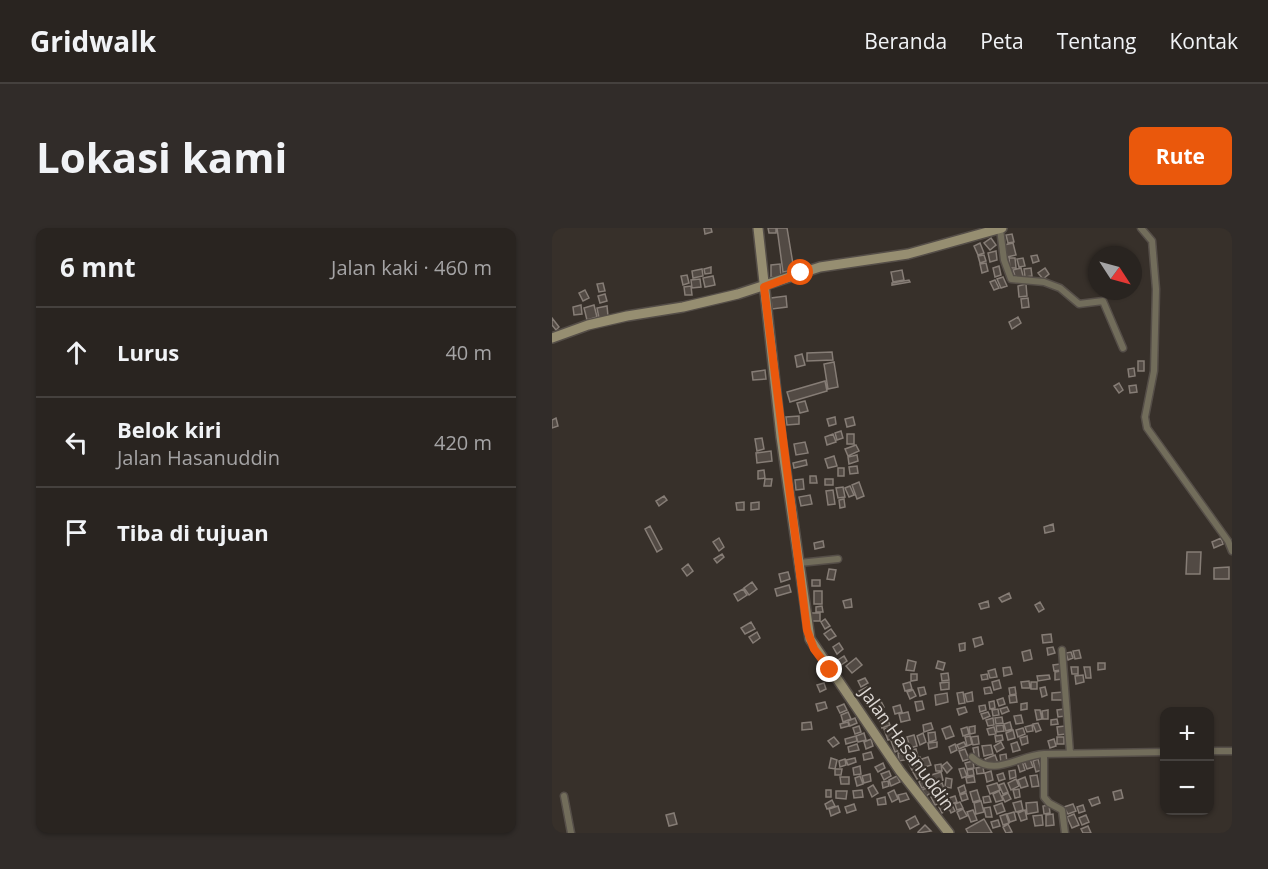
<!DOCTYPE html>
<html lang="id">
<meta charset="utf-8">
<style>
:root{--surface:#292420;--page:#312c29;--text:#f1f3f6;--muted:#a5a4a5;--line:#45413e;--accent:#ea580c}
body{margin:0;font-family:"Open Sans",sans-serif;background:var(--page);color:var(--text)}
.controls{position:absolute;right:18px;bottom:18px;display:grid;overflow:hidden;border-radius:12px;box-shadow:0 2px 4px #0004}
.controls button{width:54px;height:54px;display:grid;place-items:center;padding:0;border:0;border-bottom:2px solid var(--line);background:var(--surface);color:var(--text);font:30px sans-serif}
.compass{position:absolute;left:536px;top:18px;width:54px;height:54px;border-radius:50%;background:var(--surface);box-shadow:0 2px 4px #0004;rotate:126deg}
.stop{position:absolute;width:18px;height:18px;margin:-14px;border:4px solid #ea580c;border-radius:50%;background:#fff}
.stop.end{background:#ea580c;border-color:#fff;box-shadow:0 2px 6px #0008}
.list{margin:0;padding:0;list-style:none}
h2{display:flex;justify-content:space-between;align-items:center;height:78px;margin:0;padding:0 24px;font-size:26px}
h2 small{font-size:20px;font-weight:400;color:var(--muted)}
.list li{display:grid;grid-template-columns:39px 1fr auto;gap:18px;align-items:center;box-sizing:border-box;height:90px;padding:0 24px;border-top:2px solid var(--line)}
.list b{display:block;font-size:22px;white-space:nowrap}
.list p{margin:0;font-size:20px;white-space:nowrap;color:var(--muted)}
.list em{font-size:20px;font-style:normal;color:var(--muted)}
.icon{flex:none;width:33px;height:33px;fill:none;stroke:currentColor;stroke-width:2;stroke-linecap:round;stroke-linejoin:round}
.map{position:relative;flex:none;width:680px;height:605px;overflow:hidden;border-radius:12px}
header{display:flex;align-items:center;gap:36px;box-sizing:border-box;height:84px;padding:0 30px;background:var(--surface);border-bottom:2px solid var(--line)}
header strong{font-size:28px}
nav{display:flex;gap:33px;margin-inline-start:auto;font-size:21px}
.intro{display:flex;align-items:center;justify-content:space-between;box-sizing:border-box;height:144px;padding:0 36px}
h1{margin:0;font-size:42px}
.button{padding:15px 27px;border-radius:12px;background:var(--accent);color:#fff;font-size:21px;font-weight:700}
main{display:flex;gap:36px;padding:0 36px}
aside{flex:1;background:var(--surface);border-radius:12px;box-shadow:0 2px 4px #0004}
.map>svg:first-child{display:block}
.building{fill:#524a44;stroke:#867d76;stroke-width:1.5}
.lines{fill:none;stroke-linecap:round;stroke-linejoin:round}
.street-casing{stroke:#554e48;stroke-width:9}
.secondary-casing{stroke:#554e48;stroke-width:12}
.street{stroke:#726d5b;stroke-width:6}
.secondary{stroke:#968e71;stroke-width:9}
.route{stroke:#ea580c;stroke-width:8}
.labels{text-anchor:middle;stroke-width:4.5;stroke-linejoin:round;paint-order:stroke}
.street-label{font-size:18px;fill:#dcd7d3;stroke:#37302a}
</style>
<header>
<strong>Gridwalk</strong>
<nav><a>Beranda</a><a>Peta</a><a>Tentang</a><a>Kontak</a></nav>
</header>
<div class="intro"><h1>Lokasi kami</h1><a class="button">Rute</a></div>
<main>
<aside>
<h2>6 mnt<small>Jalan kaki · 460 m</small></h2>
<ul class="list">
<li><svg class="icon" aria-label="ahead" viewBox="0 0 24 24"><path d="M12 20V5M6 11l6-6 6 6"/></svg><div><b>Lurus</b></div><em>40 m</em></li>
<li><svg class="icon" aria-label="left" viewBox="0 0 24 24"><path d="M17 20v-9H6M10 6l-5 5 5 5"/></svg><div><b>Belok kiri</b><p>Jalan Hasanuddin</p></div><em>420 m</em></li>
<li><svg class="icon" aria-label="arrive" viewBox="0 0 24 24"><path d="M6 21V4h12l-3 4 3 4H6"/></svg><div><b>Tiba di tujuan</b></div></li>
</ul>
</aside>
<div class="map">
<svg width="680" height="605" viewBox="0 0 680 605">
<rect width="100%" height="100%" fill="#37302a"/>
<path class="building" d="M152,0H159L160,4L153,6Z
M216,0H224V5H217Z
M225,0H235L242,42L231,44Z
M460,6L462,14L456,15L454,7Z
M439,10L444,17L438,22L432,15Z
M428,15L432,25L426,27L422,18Z
M461,15L464,27L455,29L452,17Z
M444,23L445,32L438,34L436,25Z
M432,27L434,33L428,35L426,28Z
M485,27L487,33L481,35L479,28Z
M457,30H463L464,40H458Z
M471,30L473,38L467,39L465,31Z
M434,35L436,43L430,45L428,36Z
M228,36L229,49H219V37Z
M447,38L449,47L443,49L441,40Z
M159,39V45L153,46L152,41Z
M469,40L471,48L464,51L461,42Z
M479,40L480,48L473,49L472,41Z
M493,40L497,46L491,51L486,45Z
M150,41L151,48L141,50L140,43Z
M350,42L352,52L341,54L339,44Z
M135,47L137,55L131,57L129,48Z
M161,48L163,57L153,59L151,50Z
M451,49L455,58L449,60L445,51Z
M148,51L149,59L140,60L139,52Z
M357,52L358,54L340,57V55Z
M443,52L447,60L442,62L438,54Z
M51,55L53,63L47,64L45,56Z
M474,56L475,68L467,69L466,58Z
M139,58L140,67H133L132,59Z
M33,62L37,70L31,73L27,65Z
M53,66L55,73L48,75L46,68Z
M234,68L235,79L220,81L219,70Z
M476,70L477,79L470,80L469,71Z
M29,77L30,86L22,87L21,79Z
M42,77L45,89L35,92L32,80Z
M55,78L56,88L47,90L45,80Z
M466,89L469,95L460,101L457,94Z
M0,90L7,99L4,102L0,97Z
M280,124L281,132L255,133V125Z
M250,126L253,137L245,139L243,128Z
M586,133H592V143H586Z
M282,134L286,159L276,161L272,136Z
M582,140L583,148L577,149L576,141Z
M213,142L214,151L201,152L200,144Z
M273,153L275,163L238,174L235,164Z
M567,155L571,162L567,165L562,158Z
M584,157L585,164L578,165L577,158Z
M253,173L256,183L248,185L245,175Z
M247,188V196L235,197L234,189Z
M283,189L284,196L277,198L275,191Z
M301,189L303,197L295,199L293,191Z
M4,190L6,198L0,200V192Z
M289,203L291,210L285,212L283,205Z
M281,206L284,214L275,217L273,209Z
M295,206H302V216H295Z
M210,210L212,221L205,223L203,211Z
M253,214L256,225L244,227L242,216Z
M304,217L307,223L296,228L293,221Z
M219,223L220,233L205,235L204,225Z
M305,227L306,233L297,236L296,229Z
M282,228L285,238L276,240L273,231Z
M254,232L255,237L242,240L241,235Z
M305,238L306,245L298,246L297,239Z
M286,240H292V248H286Z
M212,242L213,250L206,251V243Z
M258,248H264L265,255H258Z
M213,251H220L219,258H212Z
M251,251L252,261L244,262L243,252Z
M273,251H281V257H273Z
M307,254L312,268L305,271L300,257Z
M298,258L302,267L297,269L293,260Z
M291,259L293,269L286,270L284,260Z
M281,262L283,276L276,277L274,263Z
M258,267L260,276L249,278L247,269Z
M112,268L115,272L107,278L104,273Z
M292,271L293,279L288,280L287,272Z
M192,274V282H185L184,275Z
M207,274V281L199,282V275Z
M501,296L502,303L493,305L492,299Z
M98,298L110,321L105,324L93,301Z
M167,310L172,319L167,323L161,314Z
M669,310L671,316L662,320L660,314Z
M271,313L272,319L263,321L262,315Z
M635,324H649L648,346H634Z
M170,326L172,329L165,335L162,331Z
M136,336L141,343L135,348L130,341Z
M677,339V351H662V340Z
M277,341L284,342L282,352L275,351Z
M236,344L238,351L229,354L227,346Z
M260,352H268V358H260Z
M200,354L205,361L197,367L192,360Z
M237,357L239,364L225,368L223,361Z
M191,361L195,367L186,373L182,366Z
M262,363H270V376H262Z
M457,365L459,370L450,374L447,370Z
M299,371L300,379L293,380L291,373Z
M436,373L437,379L429,381L427,376Z
M488,374L492,381L487,384L483,377Z
M270,378L271,384H264V379Z
M259,385H268V393H259Z
M273,391L278,398L273,401L269,394Z
M199,394L203,401L193,406L189,400Z
M279,401L284,408L277,412L272,406Z
M205,404L208,410L201,415L197,409Z
M499,406L500,414L491,415L490,407Z
M429,409L431,416L423,419L421,411Z
M287,415L291,421L285,426L281,419Z
M413,415V422L408,423L407,416Z
M501,419L503,425L496,427L495,420Z
M478,422L480,431L472,433L470,424Z
M527,422L529,430L523,431L521,423Z
M519,424L521,430L516,432L514,425Z
M292,428L295,433L286,439L283,434Z
M304,430L310,437L300,445L294,438Z
M356,432L364,434L362,443L354,442Z
M386,433L393,435L391,442L384,440Z
M546,435H553V441L546,442Z
M508,436L509,442L502,443L501,437Z
M458,439L460,446L452,448L451,440Z
M519,439H526V446H520Z
M532,439H538L539,450H534Z
M443,441L445,449L438,450L436,443Z
M509,443L510,451L503,452V444Z
M396,445L397,452L390,453L389,446Z
M359,446H365V452L359,453Z
M435,446L436,451L430,452L429,447Z
M497,447L498,451L486,453L485,448Z
M531,447L532,454L524,456L523,448Z
M313,450L316,455L309,459L306,453Z
M447,452L449,460L442,462L440,454Z
M477,453L478,460H470L469,454Z
M358,454L360,461L353,463L351,456Z
M397,454V461L389,462L388,455Z
M479,454H485V461H479Z
M272,455L274,461L268,464L265,457Z
M315,459L323,474L315,478L307,463Z
M372,459L374,466L368,468L366,460Z
M438,459L440,465L433,466L432,460Z
M463,459L464,466L458,467L457,460Z
M493,459L495,467L490,469L488,460Z
M361,462L364,468L358,471L355,464Z
M411,464L413,475L407,476L405,465Z
M420,464L421,473L415,474L413,466Z
M511,464V472H500V465Z
M395,465L396,474L384,477L383,467Z
M464,467L465,474L458,475L457,468Z
M451,470L453,476L447,478L445,472Z
M329,473L332,479L324,482L322,476Z
M370,473L372,481L365,483L363,474Z
M442,473L443,480L438,481L437,474Z
M273,474L275,480L266,483L264,476Z
M475,475V481L469,482V476Z
M292,476L295,482L288,485L285,479Z
M348,477L350,484L343,486L341,479Z
M433,477L434,482L428,484L427,478Z
M413,479L415,484L407,487L405,481Z
M455,479L457,483L450,486L448,481Z
M446,481L447,487L441,488L440,482Z
M512,481L513,488L506,489L505,482Z
M483,482H488L490,491L485,492Z
M496,482V491H491L490,483Z
M296,484L299,491L291,494L289,487Z
M356,484L358,492L349,494L347,486Z
M436,484L438,488L431,491L429,486Z
M469,487L471,495L464,496L462,488Z
M450,489L451,495L444,496L443,490Z
M303,490L305,495L298,498L296,493Z
M335,490L338,497L330,500L328,493Z
M441,490L442,497L436,498L434,492Z
M505,491L506,496L499,497V492Z
M259,494L260,501L250,502V495Z
M296,494L297,498L289,500L288,496Z
M458,494L460,501L454,503L452,496Z
M379,495L381,501L372,504L371,497Z
M486,495L489,502L484,504L481,496Z
M451,497L452,503L445,504L444,498Z
M480,497L481,503L475,504L473,499Z
M307,498L309,504L303,506L301,500Z
M398,498L402,508L394,511L390,501Z
M423,498V505L418,506L417,499Z
M513,498L514,506L506,507L505,499Z
M340,499L343,510L336,512L332,501Z
M415,499L417,506L411,508L409,501Z
M442,499L444,506L437,507L435,501Z
M471,500L473,506L466,509L464,502Z
M461,502L463,510L456,512L454,505Z
M383,504L384,512L377,514L376,505Z
M312,505L314,512L306,514L304,508Z
M371,505L374,514L368,517L365,508Z
M362,507L365,518L358,520L355,509Z
M450,507L451,512L444,514L443,508Z
M304,508L305,513L294,516L293,511Z
M418,508L420,516L415,518L413,509Z
M426,508L427,516L421,517L419,509Z
M475,508L476,515L470,517L468,510Z
M282,509L287,515L281,519L276,513Z
M505,509H512V516H505Z
M319,511L321,518L314,521L312,514Z
M344,511L348,522L343,524L339,513Z
M502,511L504,518L498,520L496,513Z
M354,513L356,521L349,523L347,514Z
M385,514V519L377,521L376,515Z
M412,514L414,518L407,521L405,517Z
M449,514L452,520L445,524L442,518Z
M465,514L468,522L461,524L459,516Z
M305,516L307,522L297,524L296,519Z
M403,516L405,522L399,525L397,519Z
M439,517L441,526L432,528L430,518Z
M426,519L427,529L423,530L421,520Z
M364,521L366,529L358,531L356,523Z
M413,521L417,531L411,533L407,523Z
M319,524L321,530L312,532L311,526Z
M352,524L353,532L347,533L346,525Z
M454,526L455,534L449,535L448,527Z
M443,527L446,535L436,538L433,531Z
M368,529L372,537L366,539L363,532Z
M376,529L379,537L373,539L370,531Z
M279,530L285,532L283,541L277,540Z
M303,530L304,534L296,537L294,532Z
M293,531L294,537L288,539L287,533Z
M478,531L481,539L475,541L472,533Z
M486,531L489,542L484,544L481,533Z
M361,532L365,540L360,542L356,534Z
M421,533L422,540L415,541L413,535Z
M470,533L473,542L468,544L465,534Z
M395,534L400,540L395,545L390,538Z
M331,535L333,540L326,544L323,539Z
M389,536L390,543H384L383,537Z
M308,538L309,546L302,547L301,540Z
M431,539L432,545L425,546L424,540Z
M412,540L415,548L410,550L407,541Z
M283,541H290L289,547H283Z
M366,541L369,549L365,551L361,544Z
M421,541L422,547L416,548L415,542Z
M463,542L464,549L458,551L457,543Z
M337,543L339,548L332,552L329,546Z
M439,543L441,552L435,554L433,545Z
M389,544L391,552L380,555L379,547Z
M451,545L453,551L447,553L445,547Z
M318,546L319,553L312,555L310,548Z
M485,547L487,558L480,559L478,548Z
M308,548L311,556L305,558L303,550Z
M345,548L348,554L339,558L337,552Z
M422,548L423,554L415,555L414,550Z
M288,549H297V556H289Z
M473,549L476,558L469,560L466,552Z
M394,550L400,551L399,560L393,559Z
M371,551L375,558L370,560L367,554Z
M464,551L467,558L459,562L456,555Z
M336,553L337,558L331,560L330,554Z
M390,555L392,560L385,563L383,557Z
M445,555L448,562L438,566L435,558Z
M452,555L456,564L451,566L447,557Z
M321,557L326,565L320,569L316,560Z
M412,557L414,563L408,566L406,560Z
M377,559L380,564L374,568L370,562Z
M467,561L468,569L463,570L461,562Z
M274,562H279V569H274Z
M310,562L311,569L302,570L301,563Z
M342,562L346,571L340,574L336,565Z
M425,562L428,572L421,574L418,564Z
M569,562L571,570L563,572L561,564Z
M284,563H295L294,571L284,570Z
M447,563L451,572L444,574L441,566Z
M354,565L357,571L348,574L346,567Z
M414,565L416,571L410,573L408,567Z
M456,565L459,571L453,574L450,568Z
M384,566L388,575L383,577L379,569Z
M403,568L405,574L399,576L397,570Z
M437,568L439,574L432,575L431,569Z
M333,569L334,576L326,577L325,571Z
M546,569L548,575L540,578L537,572Z
M280,572L283,578L275,581L273,576Z
M429,573L432,584L424,586L422,575Z
M469,573L471,582L464,584L461,575Z
M408,574L411,580L405,582L403,576Z
M485,574L486,584L475,586L474,575Z
M450,575L453,583L445,586L442,578Z
M302,576L304,582L295,585L293,579Z
M393,576L396,582L390,585L387,579Z
M521,576L524,583L516,586L512,579Z
M400,577L403,583L399,585L396,578Z
M497,577L498,585L492,586L491,578Z
M531,577L533,583L527,585L525,579Z
M286,578L288,584L279,588L277,581Z
M438,579L440,589H434L432,580Z
M411,581L415,588L408,591L405,584Z
M421,582L425,592L419,594L415,584Z
M473,582L475,591L469,593L466,585Z
M462,584L464,592L458,594L455,586Z
M122,585L125,596L117,598L114,587Z
M454,586L457,595L451,597L448,588Z
M501,586L502,597L494,598V587Z
M522,586L527,597L520,600L515,589Z
M490,587L491,597L483,598L481,588Z
M534,587L537,594L530,597L527,590Z
M363,588L367,596L358,601L354,593Z
M432,591L440,605H416L414,601Z
M446,592L448,598L441,600L439,594Z
M456,596L460,604L454,605L451,599Z
M373,597L379,603L366,605V604Z
M536,598L539,605H531L529,601Z"/>
<g class="lines">
<g class="street-casing">
<path id="street" d="M589,0L600,13L604,61L602,143L593,189L595,200L676,313L680,323
M448,1L452,32L459,51L492,54L508,60L527,76L551,73L571,120
M247,335L286,331
M510,422L518,525
M658,523H680
M420,529C442,550 467,527 492,526
M12,568L19,605
M513,605L510,582L497,575L492,569V526L612,524"/>
</g>
<g class="secondary-casing">
<path id="secondary" d="M206,0L229,209L258,411L348,543L397,605
M0,110L36,97L75,88L131,79L186,66L268,39L356,26L450,0"/>
</g>
<use href="#street" class="street"/>
<use href="#secondary" class="secondary"/>
</g>
<g class="lines">
<path class="route" d="M249,45L212,59L255,402L262,421L278,442"/>
</g>
<g class="labels">
<g class="street-label">
<text transform="translate(355 521) rotate(54)" y="6">Jalan Hasanuddin</text>
</g>
</g>
</svg>
<div class="controls">
<button>+</button>
<button>−</button>
</div>
<svg class="compass" viewBox="-18 -18 36 36"><path d="M0-13l5 13h-10z" fill="#e53935"/><path d="M0 13l5-13h-10z" fill="#a5a4a5"/></svg>
<div class="stop" style="left:249px;top:45px"></div>
<div class="stop end" style="left:278px;top:442px"></div>
</div>
</main>
